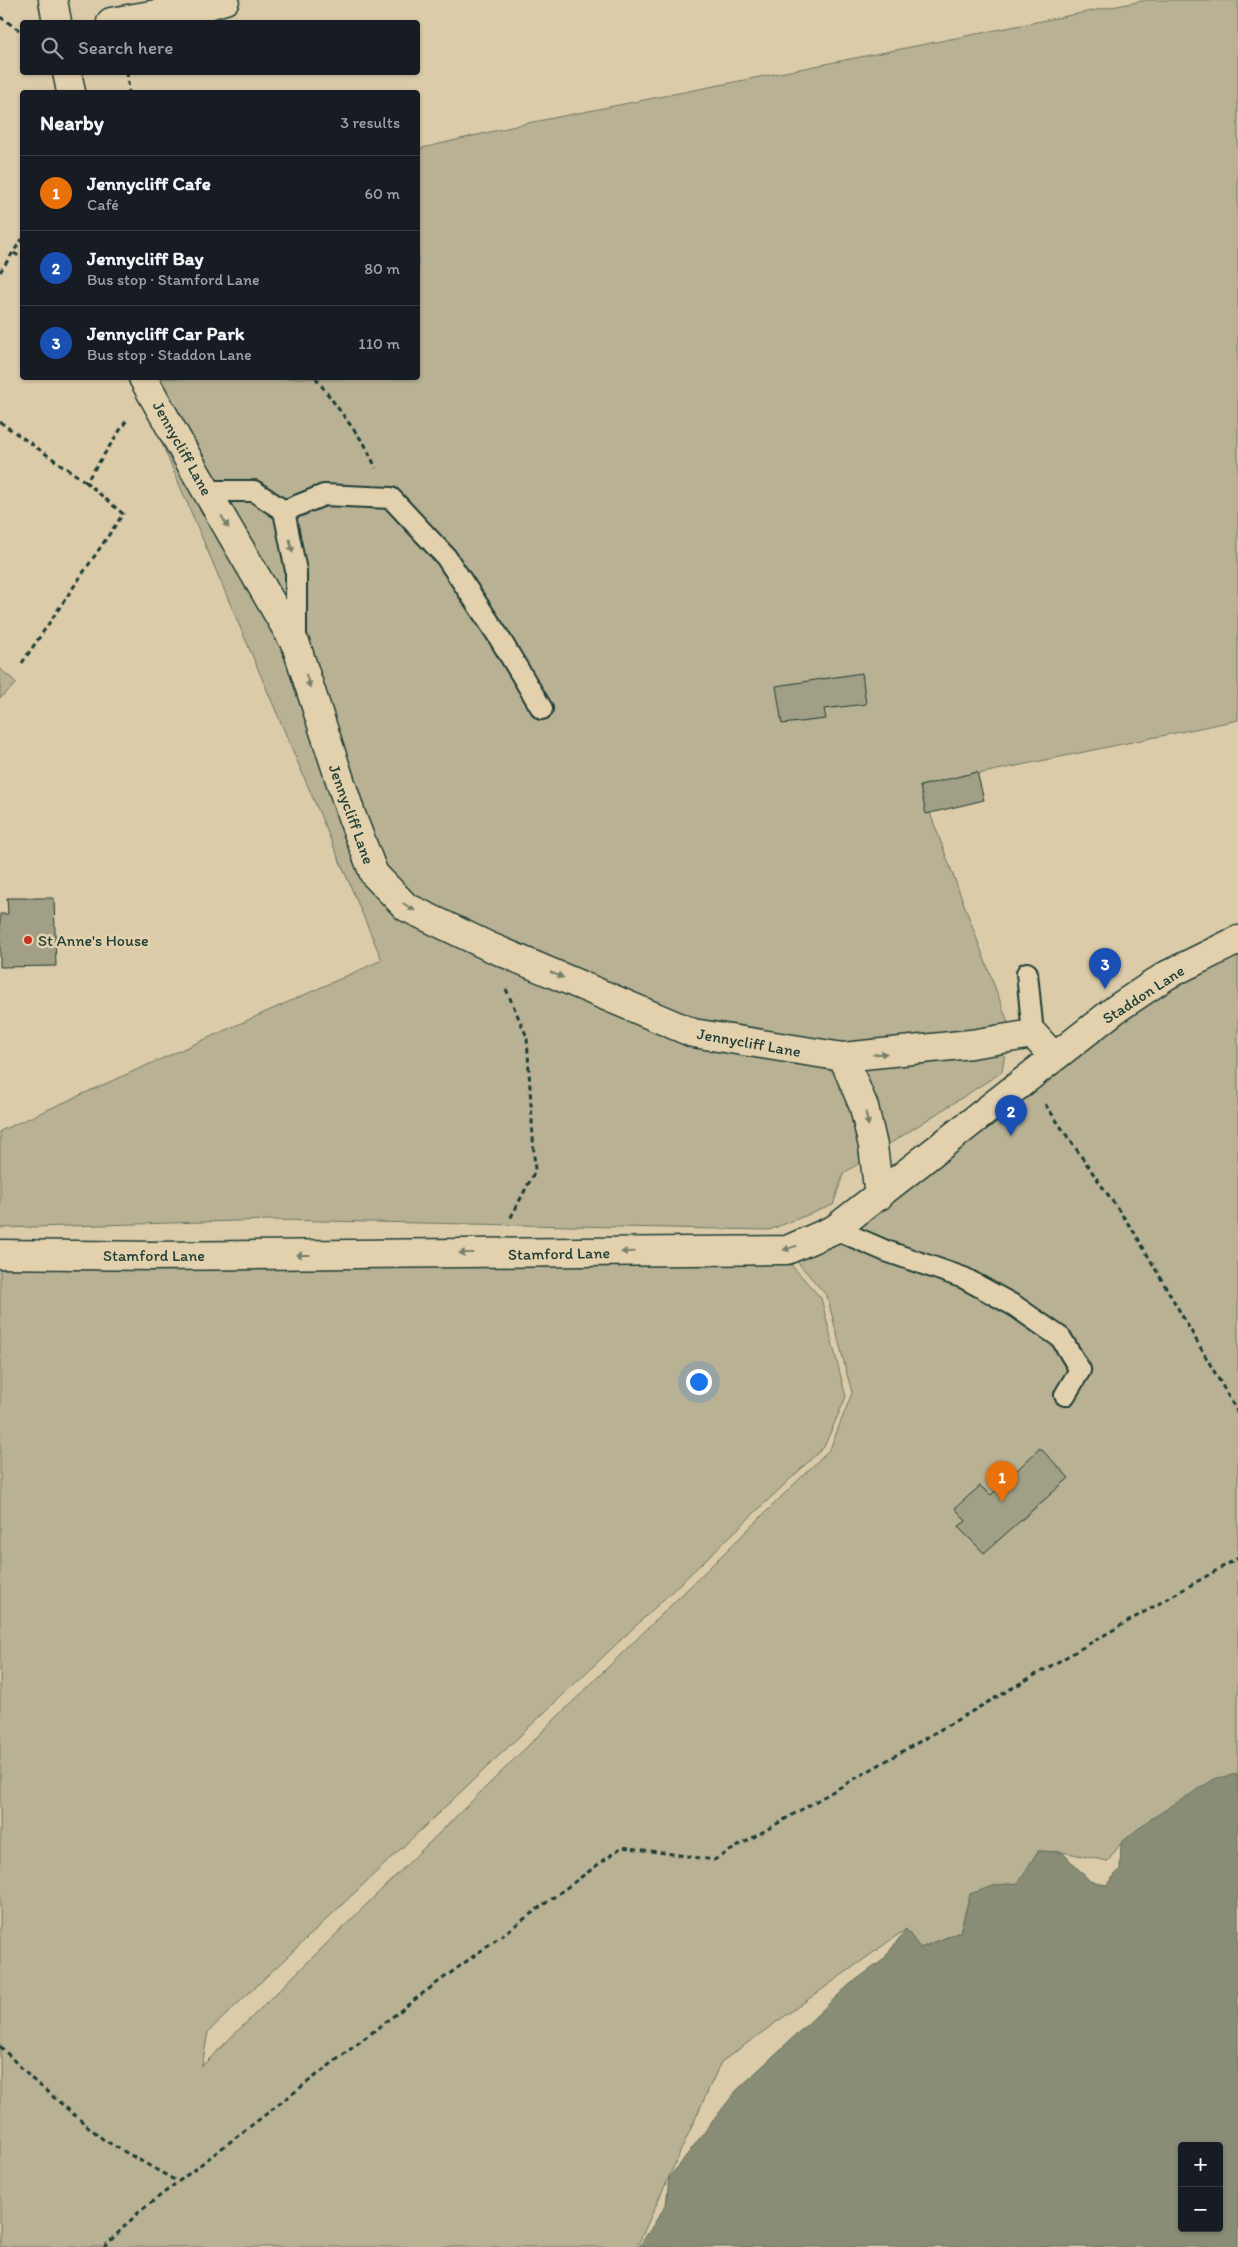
<!DOCTYPE html>
<meta charset="utf-8">
<style>
:root{--surface:#171b24;--page:#242831;--text:#f1f3f6;--muted:#9ea1a6;--line:#363941;--accent:#c8321e}
body{margin:0;font-family:Itim,sans-serif;background:var(--page);color:var(--text)}
.controls{position:absolute;right:15px;bottom:15px;display:grid;overflow:hidden;border-radius:5px;box-shadow:0 1px 4px #0004}
.controls button{width:45px;height:45px;display:grid;place-items:center;padding:0;border:0;border-bottom:1px solid var(--line);background:var(--surface);color:var(--text);font:25px sans-serif}
.you{position:absolute;left:698px;top:1381px;width:18px;height:18px;margin:-12px;border:4px solid #fff;border-radius:50%;background:#1a73e8;box-shadow:0 0 0 8px #1a73e833}
.badge{display:grid;place-items:center;width:32px;height:32px;border-radius:50%;background:var(--accent);color:#fff;font-size:16px;font-weight:700}
.pin{position:absolute;translate:-50% -41px;filter:drop-shadow(0 1px 2px #0008)}
.pin::after{content:'';position:absolute;top:26px;width:18px;height:15px;background:inherit;clip-path:polygon(0 0,100% 0,50% 100%)}
.list{margin:0;padding:0;list-style:none}
h2{display:flex;justify-content:space-between;align-items:center;height:65px;margin:0;padding:0 20px;font-size:21px}
h2 small{font-size:16px;font-weight:400;color:var(--muted)}
.list li{display:grid;grid-template-columns:32px 1fr auto;gap:15px;align-items:center;box-sizing:border-box;height:75px;padding:0 20px;border-top:1px solid var(--line)}
.list b{display:block;font-size:19px;white-space:nowrap}
.list p{margin:0;font-size:16px;white-space:nowrap;color:var(--muted)}
.list em{font-size:16px;font-style:normal;color:var(--muted)}
.icon{flex:none;width:28px;height:28px;fill:none;stroke:currentColor;stroke-width:2;stroke-linecap:round;stroke-linejoin:round}
.map{position:relative;flex:none;width:1238px;height:2247px;overflow:hidden}
.search{position:absolute;background:var(--surface);box-shadow:0 1px 4px #0004;left:20px;top:20px;width:400px;height:55px;display:flex;align-items:center;gap:12px;box-sizing:border-box;padding:0 18px;border-radius:5px;color:var(--muted);font-size:19px}
.panel{position:absolute;background:var(--surface);box-shadow:0 1px 4px #0004;left:20px;top:90px;width:400px;height:290px;border-radius:5px}
.map>svg:first-child{display:block}
.green{fill:#b8b194;stroke:#6c7764}
.water{fill:#898d76;stroke:#5f6d5c;fill-rule:evenodd}
.building{fill:#a19f85;stroke:#1f3d34}
.lines{fill:none;stroke-linecap:round;stroke-linejoin:round}
.service-casing{stroke:#1f3d34;stroke-width:24}
.minor-casing{stroke:#1f3d34;stroke-width:31}
.path{stroke:#1f3d34;stroke-width:3;stroke-dasharray:5 4;stroke-linecap:butt}
.service{stroke:#e3d1ae;stroke-width:20}
.minor{stroke:#e3d1ae;stroke-width:28}
.oneway{fill:#77806b}
.poi-dot{fill:#c8321e;stroke:#e3d1ae;stroke-width:2}
.labels{text-anchor:middle;stroke-width:5;stroke-linejoin:round;paint-order:stroke}
.street-label{font-size:16px;fill:#1f3d34;stroke:#e3d1ae}
.poi-label{font-size:16px;fill:#1f3d34;stroke:#e3d1ae;text-anchor:start}
</style>
<div class="map">
<svg width="1238" height="2247" viewBox="0 0 1238 2247">
<rect width="100%" height="100%" fill="#dbcba9"/>
<filter id="ink" filterUnits="userSpaceOnUse"><feTurbulence type="fractalNoise" baseFrequency=".02" numOctaves="2"/><feDisplacementMap in="SourceGraphic" scale="10" xChannelSelector="R" yChannelSelector="G"/><feConvolveMatrix kernelMatrix="1 2 1 2 8 2 1 2 1" color-interpolation-filters="sRGB"/></filter>
<g filter="url(#ink)">
<path class="green" d="M1147,0H1238V720L920,786L1009,1025L1002,1072L844,1173L833,1205L769,1230L272,1220L0,1228V1131L382,960L134,378H418V149L528,123Z
M0,669L17,683L0,698Z
M1238,944V1777L1121,1843L1108,1861L1062,1852L1038,1851L1018,1883L970,1894L960,1932L920,1948L906,1929L721,2062L637,2247H0V1269L783,1256L821,1298L846,1397L824,1447L208,2032L202,2066L830,1449L852,1393L827,1296L787,1250Z"/>
<path class="water" d="M1238,1774V2247H639L666,2205L669,2178L736,2091L849,1985L883,1960L906,1929L920,1948L960,1932L970,1894L996,1885L1018,1883L1038,1851L1062,1852L1090,1881L1106,1885L1120,1869L1121,1843L1146,1822L1216,1778ZM1182,2146H1219V2228H1182Z"/>
<path class="building" d="M862,673L866,704L824,709L826,719L782,724L776,686Z
M977,772L984,800L926,814L920,786Z
M7,898H54L56,966L0,967V914H8Z
M1040,1448L1069,1478L984,1553L958,1527L966,1521L955,1508L980,1486L991,1495Z"/>
<g class="lines">
<g class="service-casing">
<path id="service" d="M207,491H254L284,511L296,571V644
M284,511L324,495L391,498L446,557L497,634L542,709
M1027,973L1033,1034
M835,1229L886,1251L964,1278L1015,1306L1061,1338L1080,1370L1065,1395"/>
</g>
<g class="minor-casing">
<path id="minor" d="M53,0L57,22
M111,22L209,5L225,0
M67,72L71,92
M143,378L196,473L296,645L352,817L374,874L406,907L488,946L693,1033L843,1057L971,1044L1033,1034L1054,1057
M843,1057L864,1107L873,1146L879,1196
M0,1254L152,1256L787,1250L835,1229L1116,1009L1167,975L1238,940"/>
</g>
<path class="path" d="M0,17L22,32
M127,72L129,92
M14,253L22,258
M0,272L22,239
M316,378L365,445L376,468
M0,422L86,482
M22,663L123,514L86,482L128,418
M506,989L527,1037L535,1171L510,1219
M1045,1104L1136,1235L1238,1413
M0,2046L31,2078L104,2140L178,2182
M104,2247L139,2212L422,1994L622,1847L714,1860L1238,1558"/>
<use href="#service" class="service"/>
<use href="#minor" class="minor"/>
</g>
<defs><path id="oneway-solid" d="M-6-.8H1V-3.2L6.5 0L1 3.2V.8H-6Z" transform="scale(1.25)"/></defs>
<g class="oneway">
<use href="#oneway-solid" transform="translate(225 522) rotate(59)"/>
<use href="#oneway-solid" transform="translate(291 546) rotate(78)"/>
<use href="#oneway-solid" transform="translate(308 681) rotate(73)"/>
<use href="#oneway-solid" transform="translate(409 907) rotate(32)"/>
<use href="#oneway-solid" transform="translate(557 975) rotate(23)"/>
<use href="#oneway-solid" transform="translate(880 1054) rotate(-6)"/>
<use href="#oneway-solid" transform="translate(867 1119) rotate(78)"/>
<use href="#oneway-solid" transform="translate(790 1248) rotate(163)"/>
<use href="#oneway-solid" transform="translate(628 1252) rotate(179)"/>
<use href="#oneway-solid" transform="translate(466 1253) rotate(180)"/>
<use href="#oneway-solid" transform="translate(303 1255) rotate(180)"/>
</g>
</g>
<circle class="poi-dot" cx="28" cy="940" r="5"/>
<g class="labels">
<g class="street-label">
<text transform="translate(183 448) rotate(61)" y="6">Jennycliff Lane</text>
<text transform="translate(352 814) rotate(70)" y="6">Jennycliff Lane</text>
<text transform="translate(1143 994) rotate(-33)" y="6">Staddon Lane</text>
<text transform="translate(749 1042) rotate(10)" y="6">Jennycliff Lane</text>
<text transform="translate(559 1253) rotate(-1)" y="6">Stamford Lane</text>
<text x="154" y="1261">Stamford Lane</text>
</g>
<g class="poi-label">
<text x="38" y="946">St Anne's House</text>
</g>
</g>
</svg>
<div class="controls">
<button>+</button>
<button>−</button>
</div>
<div class="you"></div>
<div class="pin badge" style="left:1002px;top:1502px;background:#e8710a">1</div>
<div class="pin badge" style="left:1011px;top:1136px;background:#1a4fb4">2</div>
<div class="pin badge" style="left:1105px;top:989px;background:#1a4fb4">3</div>
<div class="search"><svg class="icon" aria-label="search" viewBox="0 0 24 24"><circle cx="10" cy="10" r="6"/><path d="M15 15l6 6"/></svg>Search here</div>
<section class="panel">
<h2>Nearby<small>3 results</small></h2>
<ul class="list">
<li><span class="badge" style="background:#e8710a">1</span><div><b>Jennycliff Cafe</b><p>Café</p></div><em>60 m</em></li>
<li><span class="badge" style="background:#1a4fb4">2</span><div><b>Jennycliff Bay</b><p>Bus stop · Stamford Lane</p></div><em>80 m</em></li>
<li><span class="badge" style="background:#1a4fb4">3</span><div><b>Jennycliff Car Park</b><p>Bus stop · Staddon Lane</p></div><em>110 m</em></li>
</ul>
</section>
</div>
